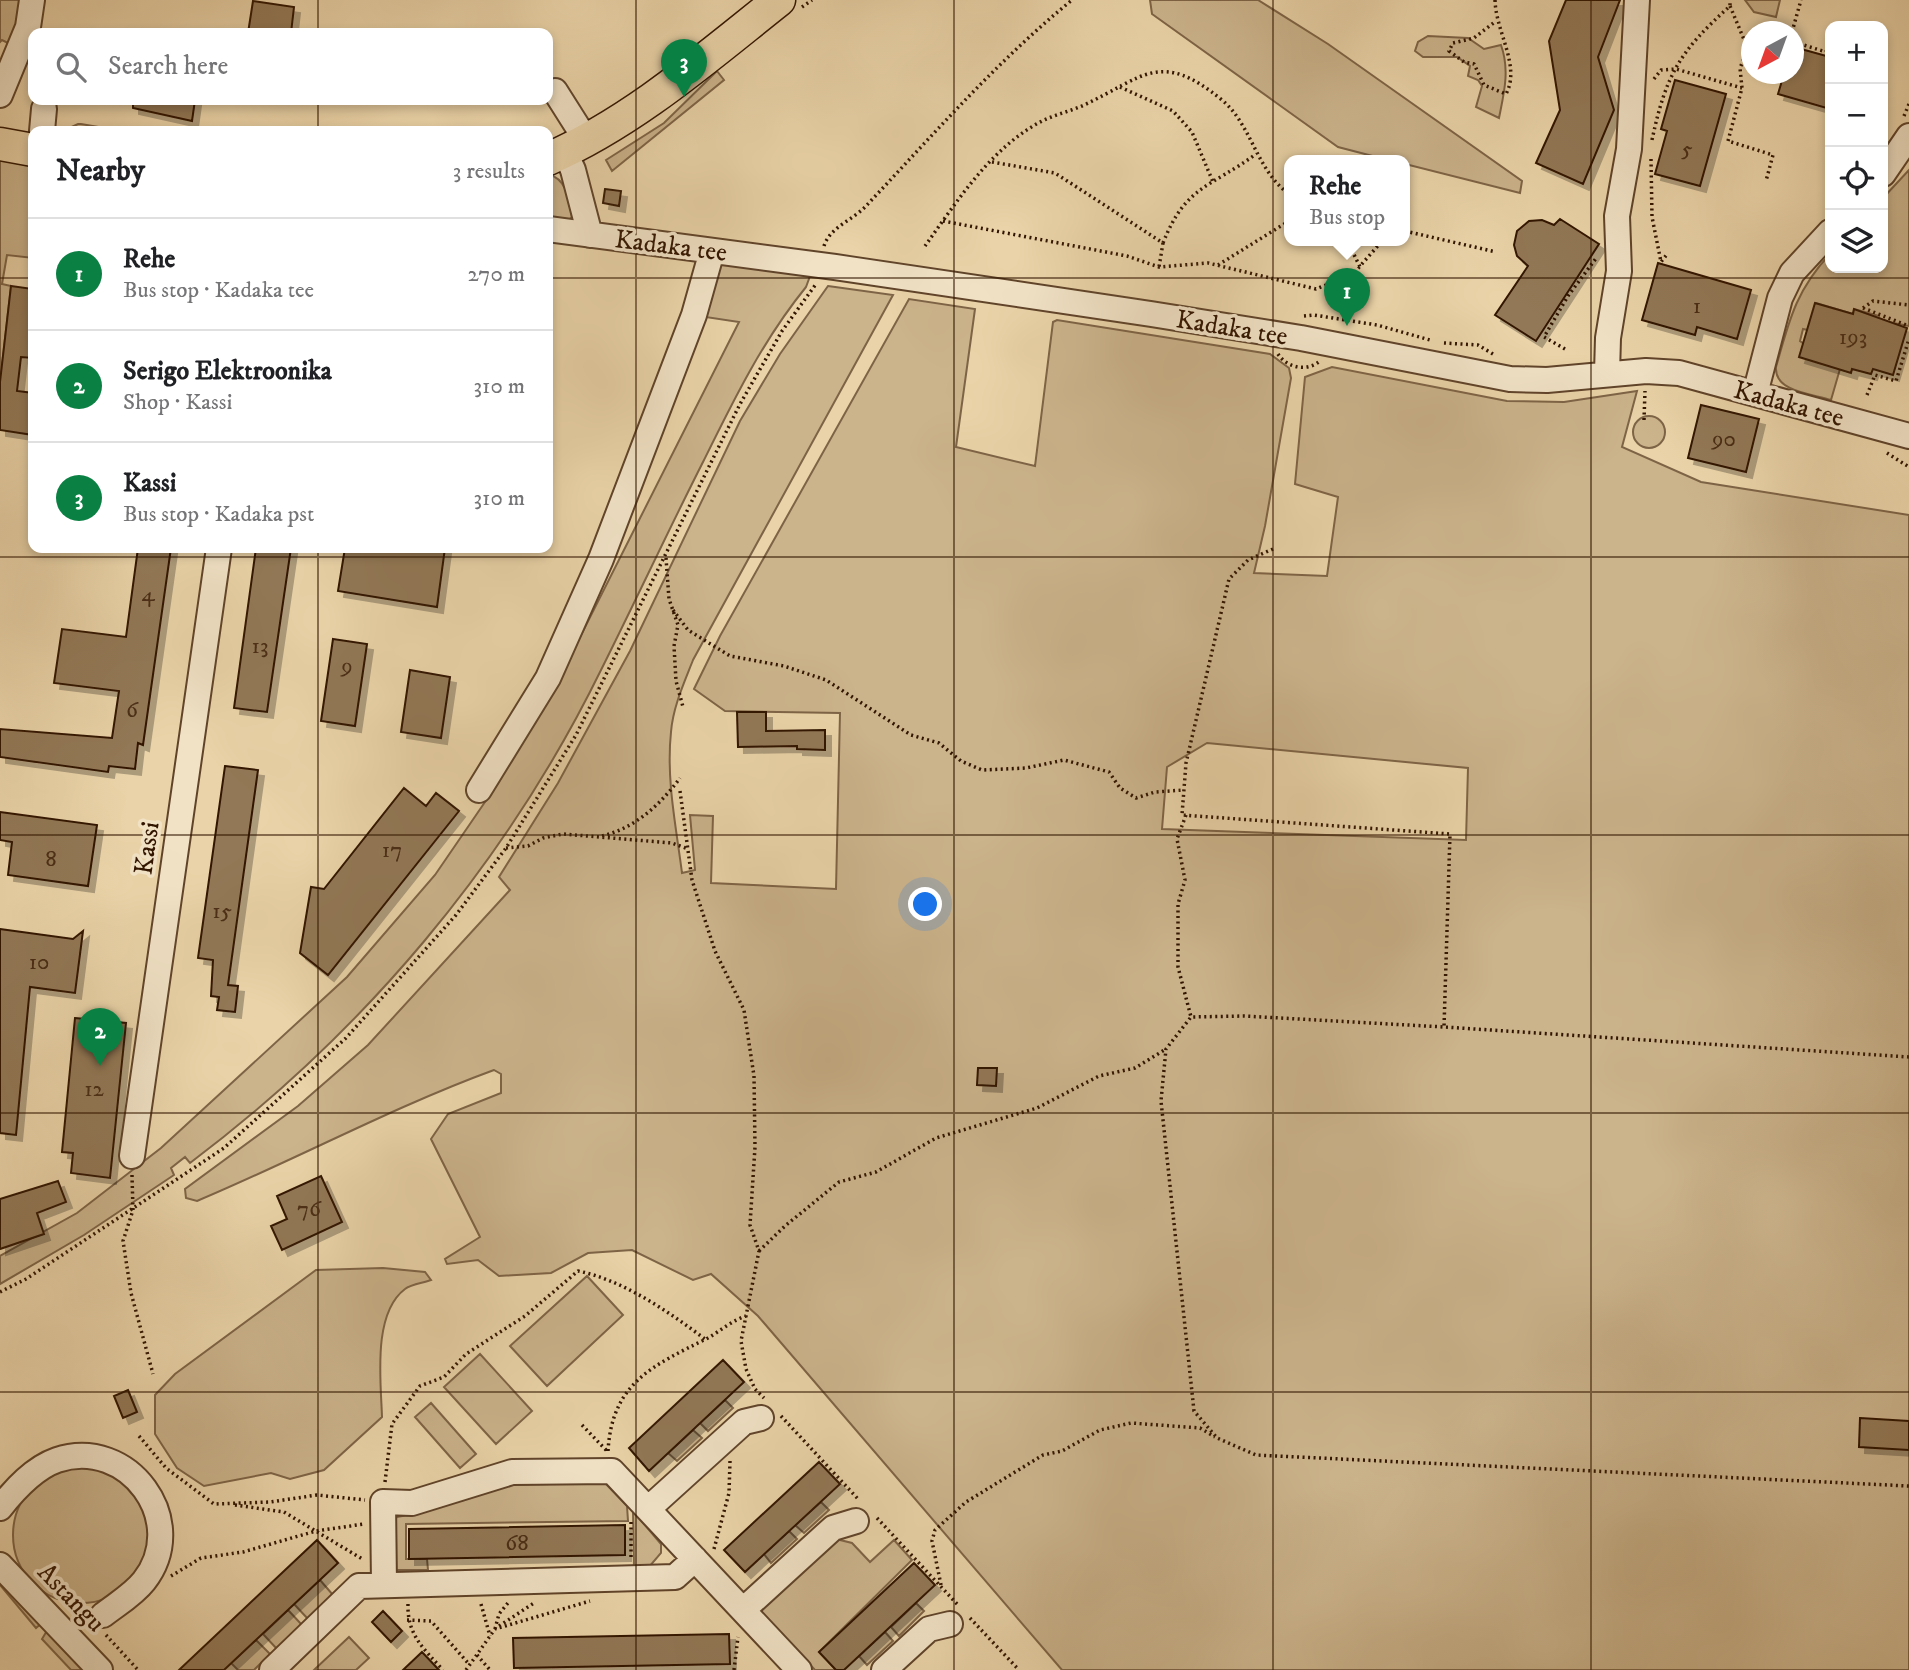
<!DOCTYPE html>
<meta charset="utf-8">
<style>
:root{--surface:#fff;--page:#f2f2f2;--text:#202124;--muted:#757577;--line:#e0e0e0;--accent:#0b8043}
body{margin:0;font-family:"IM FELL DW Pica",serif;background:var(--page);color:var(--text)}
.controls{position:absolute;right:21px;top:21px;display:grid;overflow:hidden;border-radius:14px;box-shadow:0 4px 10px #0003}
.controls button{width:63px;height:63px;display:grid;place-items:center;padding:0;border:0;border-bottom:2px solid var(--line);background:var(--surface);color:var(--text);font:35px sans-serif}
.compass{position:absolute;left:1741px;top:21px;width:63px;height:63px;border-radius:50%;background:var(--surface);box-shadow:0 4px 10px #0003;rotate:221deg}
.you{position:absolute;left:926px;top:905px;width:24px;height:24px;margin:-18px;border:5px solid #fff;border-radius:50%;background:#1a73e8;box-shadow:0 0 0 10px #1a73e833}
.badge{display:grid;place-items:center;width:46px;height:46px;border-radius:50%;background:var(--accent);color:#fff;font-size:23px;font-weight:700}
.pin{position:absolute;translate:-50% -58px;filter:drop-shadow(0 2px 4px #0008)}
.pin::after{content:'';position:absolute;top:37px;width:24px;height:21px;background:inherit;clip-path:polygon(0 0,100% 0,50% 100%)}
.popup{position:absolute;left:1284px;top:155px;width:126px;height:91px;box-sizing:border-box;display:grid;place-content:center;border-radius:14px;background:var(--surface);filter:drop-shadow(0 2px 5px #0005);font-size:23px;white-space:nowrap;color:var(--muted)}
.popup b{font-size:26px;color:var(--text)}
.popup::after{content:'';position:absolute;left:50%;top:100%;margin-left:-14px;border:14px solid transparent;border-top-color:var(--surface)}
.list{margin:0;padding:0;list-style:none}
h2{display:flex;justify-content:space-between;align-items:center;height:91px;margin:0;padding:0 28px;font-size:30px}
h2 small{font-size:23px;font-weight:400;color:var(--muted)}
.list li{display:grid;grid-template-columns:46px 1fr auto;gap:21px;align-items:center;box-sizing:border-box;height:112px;padding:0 28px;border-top:2px solid var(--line)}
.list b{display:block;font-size:26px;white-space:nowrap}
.list p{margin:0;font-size:23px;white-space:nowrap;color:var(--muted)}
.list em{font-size:23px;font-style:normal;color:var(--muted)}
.icon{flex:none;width:38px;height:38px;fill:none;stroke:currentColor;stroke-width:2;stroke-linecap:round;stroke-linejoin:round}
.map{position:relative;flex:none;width:1909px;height:1670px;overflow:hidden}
.search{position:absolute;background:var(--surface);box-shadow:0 4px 10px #0003;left:28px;top:28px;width:525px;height:77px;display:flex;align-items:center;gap:18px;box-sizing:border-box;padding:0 24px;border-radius:14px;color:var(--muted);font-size:26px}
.panel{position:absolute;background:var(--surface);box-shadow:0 4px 10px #0003;left:28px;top:126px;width:525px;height:427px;border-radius:14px}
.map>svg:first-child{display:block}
.green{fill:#cbb38b;stroke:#7e6446;stroke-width:2;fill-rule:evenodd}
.building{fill:#927857;stroke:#321500;stroke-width:2;filter:url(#shadow)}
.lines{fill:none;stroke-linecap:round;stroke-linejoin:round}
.minor-casing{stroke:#60442a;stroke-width:28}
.major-casing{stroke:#321500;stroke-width:35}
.path{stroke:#321500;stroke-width:3.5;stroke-dasharray:2 3.5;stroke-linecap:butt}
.minor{stroke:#f1e2c6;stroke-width:24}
.major{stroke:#ead3a8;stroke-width:32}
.grid{fill:none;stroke:#321500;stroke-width:2;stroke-opacity:0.55}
.labels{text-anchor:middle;stroke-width:7;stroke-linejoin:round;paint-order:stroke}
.number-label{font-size:23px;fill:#4a2e16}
.street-label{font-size:26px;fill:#321500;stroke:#f1e2c6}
</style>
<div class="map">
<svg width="1909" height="1670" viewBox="0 0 1909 1670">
<defs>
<filter id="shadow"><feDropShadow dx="6" dy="6" stdDeviation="0" flood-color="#0004"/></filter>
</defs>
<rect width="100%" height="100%" fill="#ead3a8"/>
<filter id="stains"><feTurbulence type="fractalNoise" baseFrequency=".00286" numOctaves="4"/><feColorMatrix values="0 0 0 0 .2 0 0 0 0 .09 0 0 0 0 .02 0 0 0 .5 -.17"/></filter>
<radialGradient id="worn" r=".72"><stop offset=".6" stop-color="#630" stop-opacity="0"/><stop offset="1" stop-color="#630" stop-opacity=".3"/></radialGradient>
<path class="green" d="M0,0H28L14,46L2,40L0,42Z
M1150,0H1258L1328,44L1522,181L1520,193L1405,164V160H1388L1338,147L1152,14Z
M1745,0H1780L1776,17L1754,12Z
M1428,36L1468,38L1484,49L1501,45C1510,70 1504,93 1499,118L1476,107L1482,86L1478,80L1468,76L1470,66L1457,57H1423L1415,51L1418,42Z
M717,71L724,80L612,171L606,160L664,123Z
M78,124H81L122,131L65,130Z
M0,160L33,166V258L7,255L2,284L11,286L0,382Z
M1909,170V326L1878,320L1879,316L1854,309L1853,314L1816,303L1808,330L1803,329L1800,341L1840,369L1831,400C1813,394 1774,392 1776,367C1789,321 1796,290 1830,254V268H1883V198Z
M548,174C567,179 569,199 572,217L569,220H548Z
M720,263L810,276L806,287C763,340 734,399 704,460C669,529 636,600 601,670C506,864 363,1033 190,1163L185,1157L171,1168L174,1175L84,1235L0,1284V1256L77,1213L161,1148L347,977L435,875L498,783L576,645L739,322L699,316Z
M828,286L893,295L693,660C684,683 673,707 671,732C666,779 676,826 682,873L695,870L690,815L713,816L711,883L836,889L840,713L725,711L694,689L720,636L909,299L975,309L956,447L1035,466L1053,322L1057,320L1270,354L1289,368L1291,378L1265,526L1254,573L1327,576L1338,497L1295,484L1305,377L1332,367L1507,401L1564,402L1637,391L1622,447L1701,482L1909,515V1670H1062L758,1316L711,1274L693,1280L632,1250L588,1253L551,1273L499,1276L478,1260L447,1264L445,1259L480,1237L431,1139L448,1114L501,1093V1074L494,1070C393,1107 297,1159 197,1201L186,1198L185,1189L298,1106L368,1045L510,890L499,877L558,783L630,651L740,421L780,354ZM1207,743L1468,768L1466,840L1162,829L1167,767Z
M1633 432a16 16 0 1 1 32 0a16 16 0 1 1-32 0Z
M383,1268L425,1272L431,1280C423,1283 411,1284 405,1289C372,1314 381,1382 382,1417L324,1470L290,1479L271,1473L204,1486L177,1468L155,1434V1395L175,1374L316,1270Z
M587,1276L623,1315L547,1386L510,1346Z
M480,1354L532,1411L496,1444L444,1387Z
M725,1400L733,1408L708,1431L700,1423Z
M431,1403L476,1454L460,1468L415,1417Z
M693,1430L702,1438L677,1461L668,1453Z
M13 1535a68 68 0 1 1 136 0a68 68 0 1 1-136 0Z
M605,1483L627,1506L628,1521L406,1524V1559H427L428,1570H394L389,1527L397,1517L419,1513L490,1485Z
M821,1502L829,1510L804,1533L795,1525Z
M633,1511L661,1544V1553L649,1567H634Z
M789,1531L797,1539L771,1563L764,1554Z
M836,1539L852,1543L870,1562L894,1540L912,1560L819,1652L836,1670H815L762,1613V1607Z
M0,1577L42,1623L36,1628L0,1585Z
M320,1580L333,1595L308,1619L294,1604Z
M916,1603L924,1611L899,1636L891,1627Z
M288,1610L302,1625L277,1649L263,1634Z
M48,1629L86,1670H71L42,1639Z
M885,1632L893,1641L867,1665L859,1656Z
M349,1637L369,1658L356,1670H314Z
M256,1640L270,1654L254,1670H238L231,1663Z"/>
<path class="building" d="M1566,0H1620L1598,57L1614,110L1583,184L1536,163L1560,110L1549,41Z
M253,1L294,7L291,33H248Z
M1794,47L1830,57V109L1778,94L1784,74H1794Z
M1675,80L1726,94L1700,186L1655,174L1667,131L1661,129Z
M133,100H195L192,121L133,108Z
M605,189L621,191L619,206L603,203Z
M1560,219L1599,244L1536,341L1495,315L1528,266L1517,256L1514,245L1517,231L1529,221L1542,220L1554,225Z
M1658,263L1751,290L1737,339L1697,327L1695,335L1642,320Z
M11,286L33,289V358L21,357L17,391L33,393V435L0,430V382Z
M1815,303L1853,314L1854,309L1907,328L1893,375L1873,369L1871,374L1852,369L1851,373L1799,357Z
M1701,405L1759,419L1746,472L1688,458Z
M138,548H171L143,745L138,743L135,769L109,766L108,772L0,757V729L112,738L119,691L54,683L62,629L126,637Z
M256,548H291L267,712L234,708Z
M345,548H445L437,607L338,591Z
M333,639L367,644L355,726L321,721Z
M410,670L450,677L441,738L401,732Z
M737,712H766V731L825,730V750L797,749V746L738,747Z
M225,766L258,770L228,985L238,986L235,1012L217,1010L219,997L211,996L213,960L198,958Z
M404,788L426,806L436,793L459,811L328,975L300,953L311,887L324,889Z
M0,812L97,825L88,886L8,875L12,842L0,840Z
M0,929L73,939L83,931L75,993L30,987L16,1135L0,1133Z
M75,1018L126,1023L110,1178L71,1173L73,1153L62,1152Z
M978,1068H997L996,1086L977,1085Z
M321,1176L342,1222L282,1250L271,1226L287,1219L277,1196Z
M58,1181L66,1202L37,1213L44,1234L0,1249V1199Z
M723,1360L744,1382L649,1471L629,1448Z
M128,1390L137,1412L123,1418L114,1396Z
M1860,1418L1909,1421V1450L1859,1447Z
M819,1462L840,1484L745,1572L724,1550Z
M625,1525V1555L409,1559V1529Z
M317,1540L338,1563L322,1578L224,1670H179Z
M914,1563L935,1585L844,1670H836L819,1652Z
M383,1611L402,1631L391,1642L372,1622Z
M729,1634L730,1664L514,1668L513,1638Z
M422,1652L439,1670H403Z"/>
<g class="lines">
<g class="minor-casing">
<path id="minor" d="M555,91L586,140
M0,95L28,27L32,0
M42,131L44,109
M565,152L573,170L590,235
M1883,174L1909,136
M548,229L835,267L1151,314L1301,338L1510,379L1547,380L1646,371L1679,373L1909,436
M1607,373L1608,338L1619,271L1617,216L1629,149L1637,0
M1755,394L1780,298L1792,273L1830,232
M479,790L548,678L601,559L694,315L712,251
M132,1156L219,548
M0,1508C15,1489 34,1468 57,1460C128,1436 191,1521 144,1581C133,1595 117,1604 103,1615
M648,1509L744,1422L761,1418
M0,1565L100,1670
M384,1584L383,1502L412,1503L512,1472L612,1471L799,1670
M743,1610L833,1528L856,1521
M272,1670L359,1586L675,1577L695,1559
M884,1670L929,1629L950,1624"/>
</g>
<g class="major-casing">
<path id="major" d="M0,144L33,150
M548,159C633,122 707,57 779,0"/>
</g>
<path class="path" d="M1495,0C1496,33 1521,66 1506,94L1484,85L1474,64L1464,62L1449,51L1453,43L1474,38L1496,21
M1730,6L1748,49L1752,48
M802,7L812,0
M1834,26L1835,22
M1792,32L1801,0
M1794,42L1826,52L1830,39
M1748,49L1740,68L1742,88L1728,141L1773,155L1766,181
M1654,79L1661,70L1676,69L1742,88
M1120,87L1173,111L1192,132L1213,182
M1904,116L1909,104
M1652,140C1666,74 1680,51 1730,6V0
M1651,159L1652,217L1661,262L1668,253
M992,162L1055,173L1163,243L1159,267
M943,221L1127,256L1159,267L1208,263L1316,289L1353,274L1383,240
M1405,231L1496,252
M1347,240L1360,267
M1163,243C1186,185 1210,188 1256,154
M824,246C830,227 853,220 866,206C933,135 996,62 1072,0
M925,246C958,200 992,146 1044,120C1057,114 1071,111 1084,105C1144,77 1160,49 1222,100C1252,125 1256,170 1289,194
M1218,265L1289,221
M1863,308L1909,326
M1863,308L1873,301L1909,305
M1304,316L1314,315L1377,325L1430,340
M1444,343L1478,345L1493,354
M1565,349L1544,337L1568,296L1597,257
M1278,354C1287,368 1307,372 1320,361
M1867,395L1875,375L1896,381L1909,339
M1644,420L1645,391
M1887,453L1909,467
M1273,549L1248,560L1229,579L1186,763L1182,815L1450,834L1444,1027
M666,558L669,599L678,625L674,646L676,681L683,707
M673,610L688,630L730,656L784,666L826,680L911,735L939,743L961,761L982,770L1026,768L1064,760L1109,772L1120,788L1136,798L1155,792L1184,790
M680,791L692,880L715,951L744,1010L754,1076L755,1147L750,1225L759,1251L741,1341L746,1369L755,1389L764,1398
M1186,815L1177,839L1185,880L1178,904V967L1191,1017
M602,836C635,828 660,805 680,778
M506,848L528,846L543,838L563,834L672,843L688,849
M1909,1057L1444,1027L1244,1016L1191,1017L1166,1049L1161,1101L1194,1411L1217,1438L1256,1455L1909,1486
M132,1175L133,1210L123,1241L131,1293L153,1374
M759,1251L785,1226L839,1182L876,1172L936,1138L1037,1108L1099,1076L1135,1068L1166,1049
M0,1292L26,1279L224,1148L346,1038L456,915L506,848L576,735L740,404L782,331L816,284
M781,1416L859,1500
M582,1425L607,1451
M139,1436L166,1468L214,1504L270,1502L317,1495L365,1500
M608,1451C612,1383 652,1366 708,1338C720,1331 733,1320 746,1316
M385,1482L392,1424L420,1386L444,1377L466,1354L525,1316L578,1271C623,1280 669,1312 705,1339
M235,1505L284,1512L364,1560
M877,1518L958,1605
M631,1522V1560
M714,1549L729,1493L730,1461
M171,1576L201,1558L243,1552L316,1531L364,1524
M941,1585L932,1541L935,1530L966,1502L1043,1455L1062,1451L1100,1430L1131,1423L1200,1428L1215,1437
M408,1604C407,1635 424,1649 443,1670
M481,1604L490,1636
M970,1618L1019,1670
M407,1620L431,1621L468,1663
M499,1626L534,1603
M495,1629L499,1614L508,1603
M106,1635L138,1670
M477,1655L490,1670
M466,1670L495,1629L590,1601
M734,1670L738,1637"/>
<use href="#minor" class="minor"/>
<use href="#major" class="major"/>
</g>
<path class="grid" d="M318,0V33M636,0V1670M954,0V1670M1273,0V1670M1591,0V1670M318,100V131M0,278H33M548,278H1909M318,548V1670M0,557H1909M0,835H1909M0,1113H1909M0,1392H1909"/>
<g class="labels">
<g class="number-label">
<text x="1687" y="156">5</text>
<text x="1697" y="313">1</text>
<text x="1853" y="344">193</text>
<text x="1724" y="446">90</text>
<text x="148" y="601">4</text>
<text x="260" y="653">13</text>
<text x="347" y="673">9</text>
<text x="132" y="717">6</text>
<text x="392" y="857">17</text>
<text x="51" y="866">8</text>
<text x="222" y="918">15</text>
<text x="39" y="969">10</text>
<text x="94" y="1096">12</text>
<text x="309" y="1216">76</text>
<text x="517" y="1550">68</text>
</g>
<g class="street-label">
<text transform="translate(671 245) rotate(7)" y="9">Kadaka tee</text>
<text transform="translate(1232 327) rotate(9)" y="9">Kadaka tee</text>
<text transform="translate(1789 403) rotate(15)" y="9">Kadaka tee</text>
<text transform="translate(146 848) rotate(-82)" y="9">Kassi</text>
<text transform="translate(72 1597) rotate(46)" y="9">Astangu</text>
</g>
</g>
<rect width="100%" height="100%" filter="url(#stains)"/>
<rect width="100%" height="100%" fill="url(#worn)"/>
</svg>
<div class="controls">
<button>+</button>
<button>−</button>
<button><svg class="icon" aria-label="locate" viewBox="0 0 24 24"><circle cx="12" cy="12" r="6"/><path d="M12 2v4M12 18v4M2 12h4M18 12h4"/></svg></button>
<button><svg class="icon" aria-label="layers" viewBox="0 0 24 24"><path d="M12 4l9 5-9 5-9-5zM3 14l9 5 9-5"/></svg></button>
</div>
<svg class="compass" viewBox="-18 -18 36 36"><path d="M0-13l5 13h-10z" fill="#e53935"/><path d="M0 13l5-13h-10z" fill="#757577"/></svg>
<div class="you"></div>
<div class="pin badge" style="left:1347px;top:326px">1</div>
<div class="popup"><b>Rehe</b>Bus stop</div>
<div class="pin badge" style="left:100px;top:1066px">2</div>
<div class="pin badge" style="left:684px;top:97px">3</div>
<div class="search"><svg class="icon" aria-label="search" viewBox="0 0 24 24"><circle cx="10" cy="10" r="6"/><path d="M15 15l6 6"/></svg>Search here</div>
<section class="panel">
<h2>Nearby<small>3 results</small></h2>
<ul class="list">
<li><span class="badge">1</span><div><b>Rehe</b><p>Bus stop · Kadaka tee</p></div><em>270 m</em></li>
<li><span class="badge">2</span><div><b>Serigo Elektroonika</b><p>Shop · Kassi</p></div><em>310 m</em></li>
<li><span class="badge">3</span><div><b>Kassi</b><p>Bus stop · Kadaka pst</p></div><em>310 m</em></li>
</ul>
</section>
</div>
